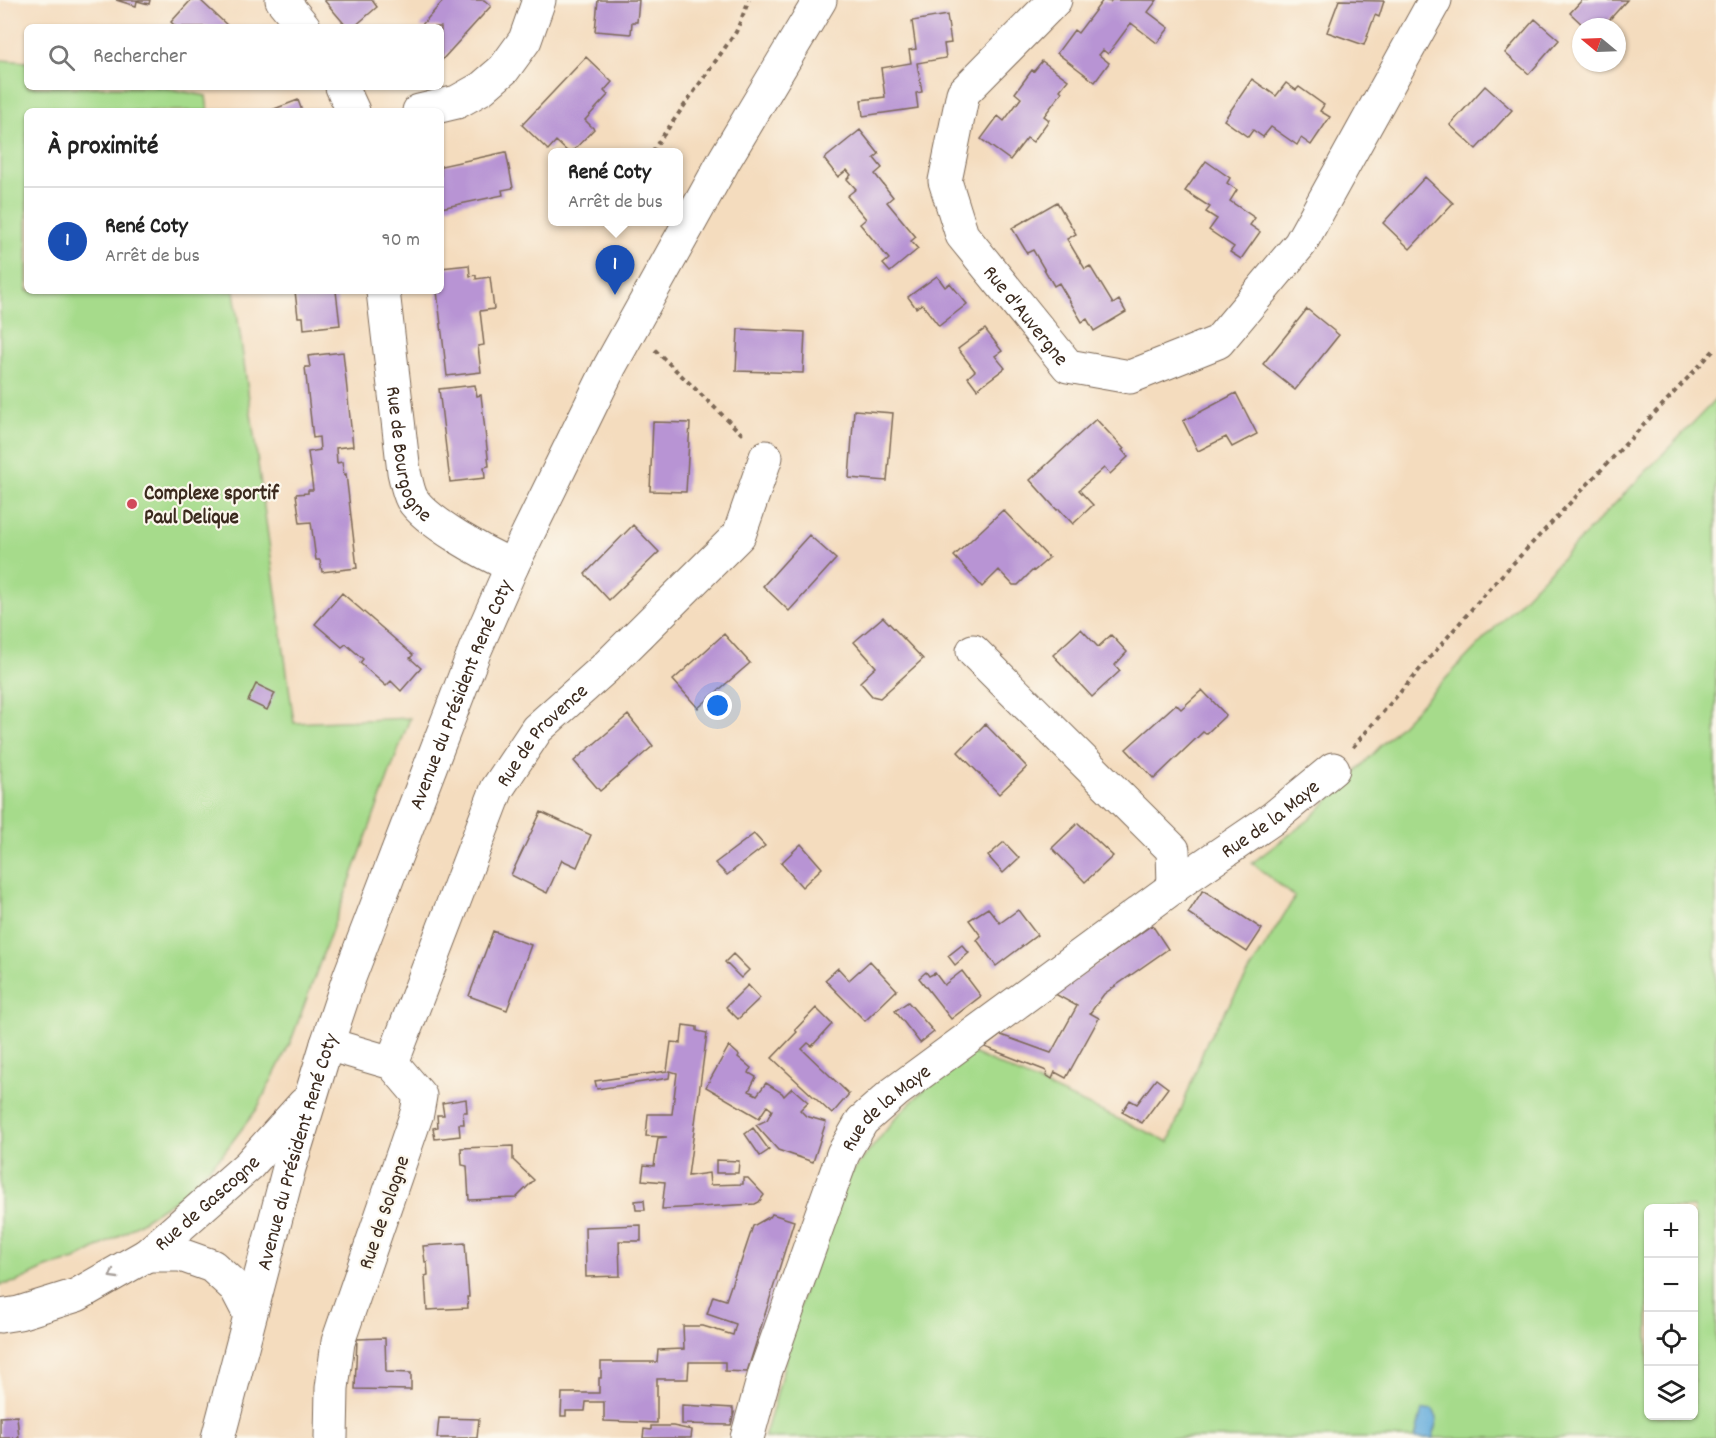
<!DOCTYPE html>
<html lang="fr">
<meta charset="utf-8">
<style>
:root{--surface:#fff;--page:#f2f2f2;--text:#222;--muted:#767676;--line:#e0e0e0;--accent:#0f766e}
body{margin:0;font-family:Dekko,sans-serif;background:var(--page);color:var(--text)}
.controls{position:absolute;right:18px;bottom:18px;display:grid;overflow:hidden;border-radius:9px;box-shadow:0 2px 4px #0004}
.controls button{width:54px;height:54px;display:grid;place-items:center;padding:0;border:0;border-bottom:2px solid var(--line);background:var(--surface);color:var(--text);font:30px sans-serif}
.compass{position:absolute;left:1572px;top:18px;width:54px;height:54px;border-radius:50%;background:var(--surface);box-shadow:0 2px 4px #0004;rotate:289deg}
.you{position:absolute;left:718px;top:706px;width:21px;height:21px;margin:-15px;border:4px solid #fff;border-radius:50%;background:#1a73e8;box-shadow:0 0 0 9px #1a73e833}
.badge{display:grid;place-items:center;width:39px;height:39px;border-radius:50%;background:var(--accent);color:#fff;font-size:20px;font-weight:700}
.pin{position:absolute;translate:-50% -50px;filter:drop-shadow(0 2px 3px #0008)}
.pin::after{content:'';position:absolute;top:32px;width:21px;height:18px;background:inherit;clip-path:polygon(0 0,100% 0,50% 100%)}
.popup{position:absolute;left:548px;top:148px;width:135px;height:78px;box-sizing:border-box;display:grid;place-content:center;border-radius:9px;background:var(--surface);filter:drop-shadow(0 2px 4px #0005);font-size:20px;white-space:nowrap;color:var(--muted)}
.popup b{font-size:22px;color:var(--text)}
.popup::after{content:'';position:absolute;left:50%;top:100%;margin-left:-12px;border:12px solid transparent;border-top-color:var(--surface)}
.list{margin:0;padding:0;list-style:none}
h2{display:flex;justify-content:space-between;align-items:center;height:78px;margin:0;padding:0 24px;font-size:26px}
h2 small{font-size:20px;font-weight:400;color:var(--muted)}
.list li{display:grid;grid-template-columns:39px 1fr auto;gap:18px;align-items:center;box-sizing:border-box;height:108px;padding:0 24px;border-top:2px solid var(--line)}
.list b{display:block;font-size:22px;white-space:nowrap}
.list p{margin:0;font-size:20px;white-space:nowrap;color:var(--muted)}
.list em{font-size:20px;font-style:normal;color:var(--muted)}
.icon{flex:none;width:33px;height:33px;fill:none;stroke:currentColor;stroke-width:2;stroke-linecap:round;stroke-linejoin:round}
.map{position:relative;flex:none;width:1716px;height:1438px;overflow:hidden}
.search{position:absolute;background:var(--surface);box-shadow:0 2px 4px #0004;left:24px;top:24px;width:420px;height:66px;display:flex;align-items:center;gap:15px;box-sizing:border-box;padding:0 21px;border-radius:9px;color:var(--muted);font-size:22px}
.panel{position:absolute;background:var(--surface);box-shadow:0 2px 4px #0004;left:24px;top:108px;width:420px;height:186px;border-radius:9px}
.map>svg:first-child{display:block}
.green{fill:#a6db8b;stroke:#708254;stroke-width:1.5;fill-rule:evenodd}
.water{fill:#63acdb;stroke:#4f6b7c;stroke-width:1.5}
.building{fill:#b894d4}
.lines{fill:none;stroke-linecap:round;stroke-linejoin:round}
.minor-casing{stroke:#7c6856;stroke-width:35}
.path{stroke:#7c6856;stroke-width:4;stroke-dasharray:4.5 4.5;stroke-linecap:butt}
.minor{stroke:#fff;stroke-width:33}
.oneway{stroke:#a79f9a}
.poi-dot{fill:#d1495b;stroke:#fbf7ec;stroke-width:2}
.labels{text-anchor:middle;stroke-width:4.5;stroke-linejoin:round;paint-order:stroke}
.street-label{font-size:21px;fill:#3b2a1e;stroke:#fbf7ec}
.poi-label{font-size:21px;font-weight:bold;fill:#3b2a1e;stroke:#fbf7ec;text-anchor:start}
</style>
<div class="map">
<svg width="1716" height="1438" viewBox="0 0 1716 1438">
<rect width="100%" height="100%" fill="#fbf7ec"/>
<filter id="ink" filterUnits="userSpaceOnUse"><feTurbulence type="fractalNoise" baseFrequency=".0167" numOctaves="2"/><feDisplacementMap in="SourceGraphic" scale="12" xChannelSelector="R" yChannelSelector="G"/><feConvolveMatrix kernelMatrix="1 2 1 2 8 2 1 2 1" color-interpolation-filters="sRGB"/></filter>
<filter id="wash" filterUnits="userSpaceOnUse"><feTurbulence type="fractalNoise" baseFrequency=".008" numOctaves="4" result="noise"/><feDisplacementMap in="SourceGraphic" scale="24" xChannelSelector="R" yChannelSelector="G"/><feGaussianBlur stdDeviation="1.35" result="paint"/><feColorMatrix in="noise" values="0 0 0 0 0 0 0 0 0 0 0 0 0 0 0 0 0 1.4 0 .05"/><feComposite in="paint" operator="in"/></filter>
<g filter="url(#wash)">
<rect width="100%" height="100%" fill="#f4dcbe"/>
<path class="green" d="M0,60L27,62V87H160L206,96L208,111H27V291H234L294,723L410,718L291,1041L257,1109L222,1155L179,1197L126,1232L75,1260L46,1268L16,1282L0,1285Z
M1716,399V1438H764L774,1405L802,1296L840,1187L900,1113L966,1050L1169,1142L1207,1041L1295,897L1252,863L1310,819ZM1648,1208H1694V1416H1648Z"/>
<path class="water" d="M1433,1409L1437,1418L1433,1438H1415L1422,1410Z"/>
<g id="blocks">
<path class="building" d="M116,0H150L149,4L137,1L136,6Z
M191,0H200L229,27H176L171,22Z
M324,0H372L377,7L354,27H347Z
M444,0H484L491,6L441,61V27H420Z
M598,0H639L637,22H632L631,34L595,31Z
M1103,0L1110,2L1112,0H1157L1148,12L1169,28L1157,43L1131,23L1108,54L1103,50L1099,55L1109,63L1095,82L1057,53L1074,30L1078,33Z
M1339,0L1384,1L1379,17L1375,15L1364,45L1327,32Z
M1582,0H1627L1603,27H1585L1570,13Z
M947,15L951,43L944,44L946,58L917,63L922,92L916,93L918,108L863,116L861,100L885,97L881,68L911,63L909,50L916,49L912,21Z
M1535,19L1559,40L1529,74L1505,53Z
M586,57L612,82L604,91L608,95L585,120L594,129L572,152H568L556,141L548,150L522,125Z
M1042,61L1068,80L1060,90L1062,92L1044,116L1049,120L1033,142L1027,138L1010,160L981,139L998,116L1004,121L1021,98L1015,93L1032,70L1034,71Z
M1252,79L1276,96L1286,83L1296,90L1299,87L1324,105L1320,111L1330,117L1311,145L1301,138L1297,145L1271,127L1263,137L1253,130L1248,137L1224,120Z
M1485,86L1512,110L1476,149L1450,125Z
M298,100L302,111H269Z
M860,130L879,154L874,158L882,168L875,174L893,197L887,202L916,237L911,241L918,249L890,272L883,264L889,259L860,224L866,219L847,196L856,189L847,179L851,175L847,170L838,177L824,159Z
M506,152L513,188L502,190L503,195L441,208V166Z
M1206,161L1230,178L1227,183L1237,190L1230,201L1255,218L1250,225L1260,232L1241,259L1230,252L1234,247L1209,230L1217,219L1206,212L1210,207L1185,191Z
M1425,177L1453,203L1410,249L1383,223Z
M1057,202L1076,234L1067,239L1085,269L1090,266L1113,304L1119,300L1126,312L1094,331L1087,319L1082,322L1059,283L1054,286L1033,250L1027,253L1012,228Z
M469,265L470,276L476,275V279L490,277L494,309L480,311L484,345L478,346L481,372L447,376L437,291H441V268Z
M937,276L945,287L950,283L967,304L939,326L922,304L916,308L908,297Z
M295,291H336L340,325L304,329L303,317H298Z
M1307,309L1339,335L1295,390L1263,364Z
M738,329L805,332L803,373L736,371Z
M985,329L1002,351L995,356L1005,368L977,389L968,377L975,371L958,349Z
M343,352L353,446L336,448L337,463L342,462L344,475L346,474L357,568L322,572L320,560H316L311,522L300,523L296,494L308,493V490H313L308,452L320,450L319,437L313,438L305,367H310L308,356Z
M475,385L477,396L481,395L489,466L484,467L485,478L450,482L439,389Z
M1236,393L1257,434L1232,447L1226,437L1198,451L1183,421Z
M854,410L893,413L887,481L849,478Z
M1096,419L1124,449L1122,450L1128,457L1110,474L1104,468L1079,490L1093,505L1073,524L1059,509L1057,510L1030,480Z
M653,422L690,423L686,492L650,491Z
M1003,510L1049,558L1034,571L1033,570L1018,585H1013L999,570L982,587L954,556Z
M633,525L659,552L609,600L585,574Z
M809,535L836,559L789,611L763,586Z
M342,593L413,655L410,658L421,668L401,691L391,681L386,686L360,663L363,659L346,644L342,647L315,624Z
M883,617L923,659L880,698L872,696L860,682L876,667L854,642Z
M1081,629L1098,647L1111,635L1127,652L1115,665L1120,671L1092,697L1053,655Z
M724,634L750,663L698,708L673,680Z
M256,684L275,693L267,710L248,701Z
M1202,690L1226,715L1206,734L1203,732L1154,779L1126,749L1176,704L1181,709Z
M628,715L653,746L600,791L574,761Z
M985,724L1027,767L999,794L958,752Z
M541,812L591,835L577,867L562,860L547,893L511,875Z
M1078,823L1113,856L1085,882L1052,848Z
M754,834L765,846L727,875L715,863Z
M1004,842L1019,858L1003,873L988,856Z
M801,844L822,868L802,887L781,863Z
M1203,890L1262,929L1247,952L1188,913Z
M988,908L1000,923L1018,910L1037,935L996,966L977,940L981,936L969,920Z
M1152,925L1168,949L1104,994L1090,1013L1099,1018L1066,1078L1055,1072L1052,1079L1046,1075L1047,1072L1044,1070L985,1047L1001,1035L1051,1053L1077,1006L1055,994Z
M493,931L531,945L507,1010L469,996Z
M962,945L969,953L955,965L948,956Z
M733,954L749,970L741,978L725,962Z
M870,961L897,990L865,1021L825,980L838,968L849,980Z
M962,971L981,996L951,1019L919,978L926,972L929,976L935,973L944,985Z
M748,985L760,998L738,1019L726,1007Z
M908,1002L934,1032L920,1043L895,1011Z
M816,1008L832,1024L812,1046L808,1043L802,1049L849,1094L832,1114L772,1058L797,1032L795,1030Z
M683,1025L697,1027V1031L707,1033L688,1176L709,1173L710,1185L743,1184V1178H748L764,1195L759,1202L755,1204L662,1209L665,1182L642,1180L644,1165L654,1166L658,1138L667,1137L646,1136L648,1114H672L677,1073L670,1071L669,1078L597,1089L595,1081L667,1071L671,1042L681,1043Z
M729,1046L739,1055L738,1057L751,1068L749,1073L756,1077L749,1091L757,1095L766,1083L782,1093L784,1096L792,1088L808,1102L800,1110L806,1116L826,1122L813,1162L778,1150L761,1131L756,1125L767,1120L772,1110L767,1106L759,1118L706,1087Z
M1156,1079L1168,1088L1142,1123L1122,1112L1130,1100L1137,1104Z
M466,1099L467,1112H463L464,1124H459L460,1136L435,1139L433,1128L438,1127L437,1115H444L442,1103Z
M753,1128L769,1150L760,1156L745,1134Z
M513,1146V1160L534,1180L516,1198L469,1200L467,1166L462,1165L461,1148Z
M716,1160L739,1161L738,1173H716Z
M644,1200L645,1210H636L635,1201Z
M772,1214L794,1221L747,1372L725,1371V1362H689L688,1379H657V1423L604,1421V1402H586L585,1411H566V1416H561L562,1393H599V1378H601V1362H657L658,1350L684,1349L683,1326H703L733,1335L736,1324L707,1314L713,1296L726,1300L738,1265H740L753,1226L771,1216Z
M641,1225V1241H619L620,1276L586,1277L585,1227Z
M465,1243L469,1297H467L468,1308L427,1310L425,1276L428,1275L427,1262H425L423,1246Z
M385,1338L386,1372L411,1373V1390L355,1389L357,1339Z
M682,1405L733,1408V1414L734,1413L731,1425L682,1424Z
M17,1416L19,1438H0V1417Z
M439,1418L479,1419L477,1438H437Z
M651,1426H673L692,1430L691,1438H643L644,1429L651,1430Z"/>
</g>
</g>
<g filter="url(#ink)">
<use href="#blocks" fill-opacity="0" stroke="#7c6856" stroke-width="1.5"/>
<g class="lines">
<g class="minor-casing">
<g id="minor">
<path d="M282,0L304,27"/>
<path id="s1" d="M1055,0L963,93L945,181L962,235L1068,366L1130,377L1218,342L1300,244L1435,0"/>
<path d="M342,87L353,111"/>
<path d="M419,111L457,102L482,88L504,69L525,40L539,0"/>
<path id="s2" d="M383,291L404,472C406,480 408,492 412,499C427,523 486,554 512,566"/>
<path d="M973,651L1173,850L1174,886"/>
<path d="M327,1044L392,1063L420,1096L417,1113L338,1342L332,1388L331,1438"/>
<path id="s3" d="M392,1063L497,789L537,729L604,669L739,535L766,457"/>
<path d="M147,1255H181L212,1266L236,1288L250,1315"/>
<path id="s4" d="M0,1316L19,1313L77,1295L147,1255L249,1165L304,1104"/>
<path id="s5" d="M218,1438L289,1168L327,1044L349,978L475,650L512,566L610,366L725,159L820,0"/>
<path id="s6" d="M747,1438L765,1373L843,1154L862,1121L895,1092L1190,875L1272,819L1333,769"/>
</g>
</g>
<path class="path" d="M653,152L655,147L736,32L749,0
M655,350L745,437
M1353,747L1489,589L1716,348"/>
<use href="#minor" class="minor"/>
</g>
<defs><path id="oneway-chevron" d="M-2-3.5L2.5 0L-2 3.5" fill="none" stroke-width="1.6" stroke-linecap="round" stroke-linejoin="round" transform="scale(1.5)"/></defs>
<use class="oneway" href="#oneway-chevron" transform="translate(113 1275) rotate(150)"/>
</g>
<circle class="poi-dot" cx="132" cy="504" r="6"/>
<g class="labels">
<g class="street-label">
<text dy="7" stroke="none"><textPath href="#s1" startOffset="380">Rue d'Auvergne</textPath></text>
<text dy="7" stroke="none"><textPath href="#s2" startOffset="166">Rue de Bourgogne</textPath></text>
<text dy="7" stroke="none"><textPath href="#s5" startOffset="783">Avenue du Président René Coty</textPath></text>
<text dy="7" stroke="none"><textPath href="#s3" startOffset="364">Rue de Provence</textPath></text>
<text dy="7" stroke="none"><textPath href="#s6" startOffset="846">Rue de la Maye</textPath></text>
<text dy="7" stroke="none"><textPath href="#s6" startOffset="364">Rue de la Maye</textPath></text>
<text dy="7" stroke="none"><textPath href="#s5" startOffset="297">Avenue du Président René Coty</textPath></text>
<text dy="7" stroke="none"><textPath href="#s4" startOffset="240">Rue de Gascogne</textPath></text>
<text transform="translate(383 1212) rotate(-71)" y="7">Rue de Sologne</text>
</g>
<g class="poi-label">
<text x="144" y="499">Complexe sportif<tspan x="144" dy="24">Paul Delique</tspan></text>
</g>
</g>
</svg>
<div class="controls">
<button>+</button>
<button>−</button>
<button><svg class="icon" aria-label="locate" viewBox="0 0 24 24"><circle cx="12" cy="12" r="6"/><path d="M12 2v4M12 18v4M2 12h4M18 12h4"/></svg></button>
<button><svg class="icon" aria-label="layers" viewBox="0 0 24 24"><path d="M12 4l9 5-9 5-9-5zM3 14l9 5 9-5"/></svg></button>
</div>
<svg class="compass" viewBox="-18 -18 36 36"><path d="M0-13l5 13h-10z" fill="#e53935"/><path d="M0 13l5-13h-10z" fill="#767676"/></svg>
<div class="you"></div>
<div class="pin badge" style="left:615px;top:295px;background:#1a4fb4">1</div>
<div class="popup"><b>René Coty</b>Arrêt de bus</div>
<div class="search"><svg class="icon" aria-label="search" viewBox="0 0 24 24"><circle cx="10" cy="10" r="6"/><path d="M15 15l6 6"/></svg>Rechercher</div>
<section class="panel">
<h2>À proximité<small></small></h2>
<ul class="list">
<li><span class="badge" style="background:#1a4fb4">1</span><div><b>René Coty</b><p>Arrêt de bus</p></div><em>90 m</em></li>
</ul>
</section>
</div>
